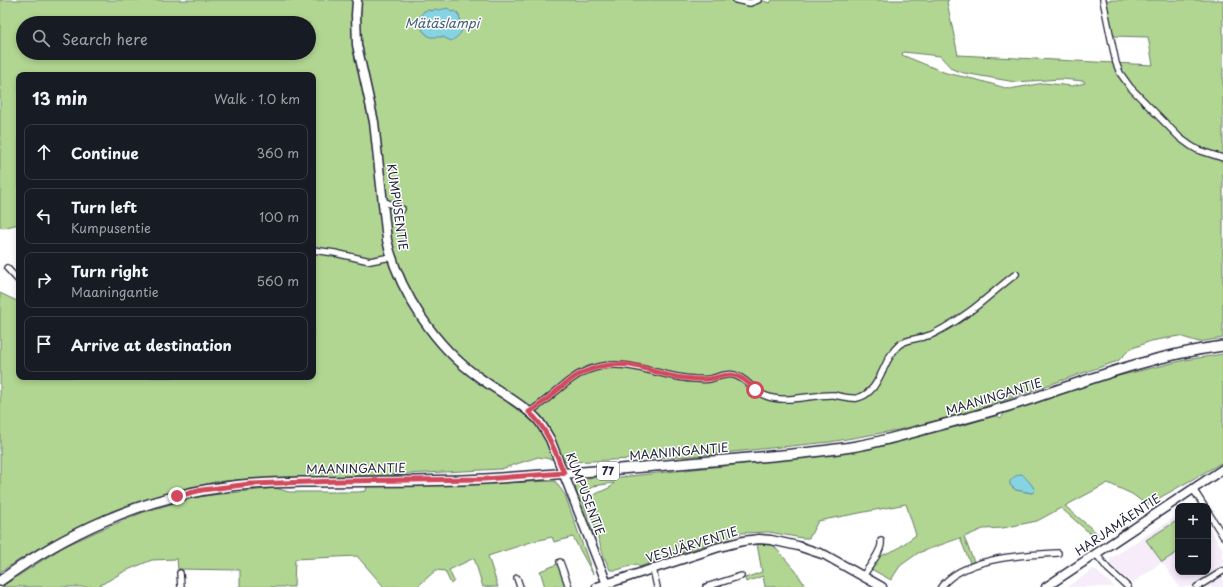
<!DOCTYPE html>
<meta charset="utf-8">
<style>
:root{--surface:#171b24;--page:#20242c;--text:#f1f3f6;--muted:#9ea1a6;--line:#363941}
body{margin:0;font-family:"Playpen Sans",sans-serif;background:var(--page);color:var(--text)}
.controls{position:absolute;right:12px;bottom:12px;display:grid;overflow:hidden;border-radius:8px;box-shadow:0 2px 6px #0003}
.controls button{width:36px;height:36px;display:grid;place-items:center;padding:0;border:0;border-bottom:1px solid var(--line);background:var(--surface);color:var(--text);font:20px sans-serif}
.stop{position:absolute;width:12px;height:12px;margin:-9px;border:3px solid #d1495b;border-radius:50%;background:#fff}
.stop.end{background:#d1495b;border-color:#fff;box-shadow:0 1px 4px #0008}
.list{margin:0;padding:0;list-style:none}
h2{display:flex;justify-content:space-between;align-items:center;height:52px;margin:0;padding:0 16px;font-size:17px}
h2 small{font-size:13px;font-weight:400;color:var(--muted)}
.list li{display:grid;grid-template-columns:26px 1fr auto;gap:12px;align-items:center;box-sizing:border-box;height:56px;margin:0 8px 8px;padding:0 8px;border:1px solid var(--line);border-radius:8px}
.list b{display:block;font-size:15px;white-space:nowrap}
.list p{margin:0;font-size:13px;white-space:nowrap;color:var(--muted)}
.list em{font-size:13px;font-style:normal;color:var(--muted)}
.icon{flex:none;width:22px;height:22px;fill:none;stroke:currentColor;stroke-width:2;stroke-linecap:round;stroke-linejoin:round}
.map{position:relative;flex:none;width:1223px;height:587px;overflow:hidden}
.search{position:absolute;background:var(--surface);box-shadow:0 2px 6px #0003;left:16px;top:16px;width:300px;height:44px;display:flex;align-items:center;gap:10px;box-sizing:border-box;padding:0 14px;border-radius:22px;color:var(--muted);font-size:15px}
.panel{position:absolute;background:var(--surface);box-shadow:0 2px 6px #0003;left:16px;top:72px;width:300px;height:308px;border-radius:8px}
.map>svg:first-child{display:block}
.built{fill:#f6ecfa}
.green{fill:#b1d692;stroke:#6a7c66;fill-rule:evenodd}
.water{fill:#86d4e3;stroke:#5e8da0}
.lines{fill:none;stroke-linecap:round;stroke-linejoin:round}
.street-casing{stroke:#22223b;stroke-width:8}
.secondary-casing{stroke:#22223b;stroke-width:11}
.primary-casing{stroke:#22223b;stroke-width:12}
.street{stroke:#fff;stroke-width:5.5}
.secondary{stroke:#fff;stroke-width:8}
.primary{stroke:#fff;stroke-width:9}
.route{stroke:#d1495b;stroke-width:5}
.labels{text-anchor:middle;stroke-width:3;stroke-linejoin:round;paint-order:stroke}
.shield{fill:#fff;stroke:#646476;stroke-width:1}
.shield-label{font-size:11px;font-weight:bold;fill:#22223b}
.street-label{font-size:12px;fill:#22223b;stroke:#fff}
.water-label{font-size:13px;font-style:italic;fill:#456076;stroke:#fff}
</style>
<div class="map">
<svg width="1223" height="587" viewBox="0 0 1223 587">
<rect width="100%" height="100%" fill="#fff"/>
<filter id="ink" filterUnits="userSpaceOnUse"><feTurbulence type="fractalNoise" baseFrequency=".025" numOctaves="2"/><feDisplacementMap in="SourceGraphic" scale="8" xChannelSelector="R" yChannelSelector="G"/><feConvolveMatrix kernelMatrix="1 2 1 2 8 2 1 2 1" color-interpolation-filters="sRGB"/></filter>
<g filter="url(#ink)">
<path class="built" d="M1178,515V572H1208V526L1223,550V567L1190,587H1179L1162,562L1132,583L1110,564L1111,558Z
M1094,569L1115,587H1067Z
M1223,571V587H1197Z"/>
<path class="green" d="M0,0H760L770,3L772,0H949L947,2L958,55L1153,65L1148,37L1112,36L1103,0H1223V338L1199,342L1179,336L1151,341L1130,349L1118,361L964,414L898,430L830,442L693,456L571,462L538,457L501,469L388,475L250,479L214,482L162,495L112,511L37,549L0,572V293L19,302V377H313V75H19V224L3,228L0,226ZM428,10C437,13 448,11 458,13L461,22L443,37C429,35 427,40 419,23ZM23,23H309V53H23ZM903,52L940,56L952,69L964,73L1015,82L1061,79L1084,81L1085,83L1072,86L1044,83L1009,89L978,80L946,73L902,55Z
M1223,354V462L1147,505L1132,494L1108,483L1065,506L1098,534L1094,537L1061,508L1037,521L1003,528L983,529L964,537L974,562L970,563L960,538L918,553L900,566L891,580L871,569L876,558L897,549L916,535L906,504L818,521L809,538H802L769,532L742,533L639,567L637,564L617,570H610L604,557L587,502V498L611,487L614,483L594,486L583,493V501L595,539L594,542L576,491L575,483L585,478L621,477L833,454L964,425L996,415L1001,418L1006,411L1110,378L1185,360ZM1030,484L1034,488L1032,493L1016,490L1010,485Z
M555,481L565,495L593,574L573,537L554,542L552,537L531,542L488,556L498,587H483L474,558L449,570L454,581L451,584L445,571L436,570L417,587H384L357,556L295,559L294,587H240V570L178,569L177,559L152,560L125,571L97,587H1L63,547L98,531L144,512L195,497L275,488L289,492H359L366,491L367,485L470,484Z
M1178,520V552L1162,562L1146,540Z
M757,544L773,545L795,570L806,587H765L763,576L746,582L745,578L762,572Z
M558,564L565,587H545L540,571Z"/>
<path class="water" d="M448,8L451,12L455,11C458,13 458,15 460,19C465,30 461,35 451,41L443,37H430L423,31L418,19L424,11L428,10L432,11L435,9L439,10Z
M1020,474H1022C1026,478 1033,485 1035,491L1032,493L1016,490L1010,485V481L1014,477Z"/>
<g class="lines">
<g class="street-casing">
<path id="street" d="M736,0L750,3L758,0
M1103,0L1116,63L1120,73L1130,87L1180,138L1191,146L1198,150L1223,158
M383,201L402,209
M313,250L335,253L370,261L391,257
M7,268L19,281
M529,412C550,400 565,379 588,370C626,355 658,378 695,379C700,379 705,380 710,379C718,377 726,373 734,375C747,378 754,392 766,396C786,404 812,394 833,395C839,396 851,399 857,398C881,393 882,359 899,345C906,339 918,339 927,336C933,335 938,331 944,328C972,313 991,293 1016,274
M1193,489L1204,506
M1208,512L1223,536
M1096,554L1108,569L1128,587
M560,562L569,587
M653,569L657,587
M180,573L181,587
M863,576C868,568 883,550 881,541
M517,578L520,587
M706,587L741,576
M941,587C964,557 1023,555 1058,553
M1197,587L1223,571"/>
</g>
<g class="secondary-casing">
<path id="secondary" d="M357,0L356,15L357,45L374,122L387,240C399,292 436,348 480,378C499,392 520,402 537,419C542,424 546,433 550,439L607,584
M597,587L716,548L743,541L759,539L771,540L798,546L825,555L882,587
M1046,587L1223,469"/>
</g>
<g class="primary-casing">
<path id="primary" d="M0,581C65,533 144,497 225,487C250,483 276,483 301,482C362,481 424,482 485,479C561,474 636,468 712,461C760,457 809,454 857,446C884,441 911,433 937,426C967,418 998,410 1028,400C1093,378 1154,355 1223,346"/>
</g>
<use href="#street" class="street"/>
<use href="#secondary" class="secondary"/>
<use href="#primary" class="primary"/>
</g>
</g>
<g class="lines" filter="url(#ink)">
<path class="route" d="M177,496L202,490L250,484L339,481L484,479L564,473C555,451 547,428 529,412C550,400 566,378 589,370C604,364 624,363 640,367C654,371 669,377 684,378C692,379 701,380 709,379C717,378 724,374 732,375C741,376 750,384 755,390"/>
</g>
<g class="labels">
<rect class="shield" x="597" y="462" width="22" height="18" rx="3"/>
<g class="shield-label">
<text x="608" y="475">77</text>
</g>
<g class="street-label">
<text transform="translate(397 207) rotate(82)" y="4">KUMPUSENTIE</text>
<text transform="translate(994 397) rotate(-17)" y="4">MAANINGANTIE</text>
<text transform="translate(679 452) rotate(-5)" y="4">MAANINGANTIE</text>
<text transform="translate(356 469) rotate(-1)" y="4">MAANINGANTIE</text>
<text transform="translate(585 494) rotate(69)" y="4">KUMPUSENTIE</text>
<text transform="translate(1118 525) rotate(-34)" y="4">HARJAMÄENTIE</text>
<text transform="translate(692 545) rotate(-17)" y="4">VESIJÄRVENTIE</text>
</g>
<g class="water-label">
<text x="442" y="28">Mätäslampi</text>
</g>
</g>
</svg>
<div class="controls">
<button>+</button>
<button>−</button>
</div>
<div class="stop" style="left:755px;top:390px"></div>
<div class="stop end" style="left:177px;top:496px"></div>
<div class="search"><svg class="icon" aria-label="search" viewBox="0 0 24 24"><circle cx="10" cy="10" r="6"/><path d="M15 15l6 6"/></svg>Search here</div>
<section class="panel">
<h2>13 min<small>Walk · 1.0 km</small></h2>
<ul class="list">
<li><svg class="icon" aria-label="ahead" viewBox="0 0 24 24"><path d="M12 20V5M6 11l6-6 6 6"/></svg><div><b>Continue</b></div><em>360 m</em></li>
<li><svg class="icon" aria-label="left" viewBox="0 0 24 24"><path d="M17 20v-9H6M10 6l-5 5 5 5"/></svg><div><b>Turn left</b><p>Kumpusentie</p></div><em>100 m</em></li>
<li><svg class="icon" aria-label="right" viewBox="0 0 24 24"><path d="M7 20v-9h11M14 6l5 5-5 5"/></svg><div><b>Turn right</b><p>Maaningantie</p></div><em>560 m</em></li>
<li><svg class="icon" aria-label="arrive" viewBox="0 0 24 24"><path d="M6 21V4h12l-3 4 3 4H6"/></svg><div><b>Arrive at destination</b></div></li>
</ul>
</section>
</div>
